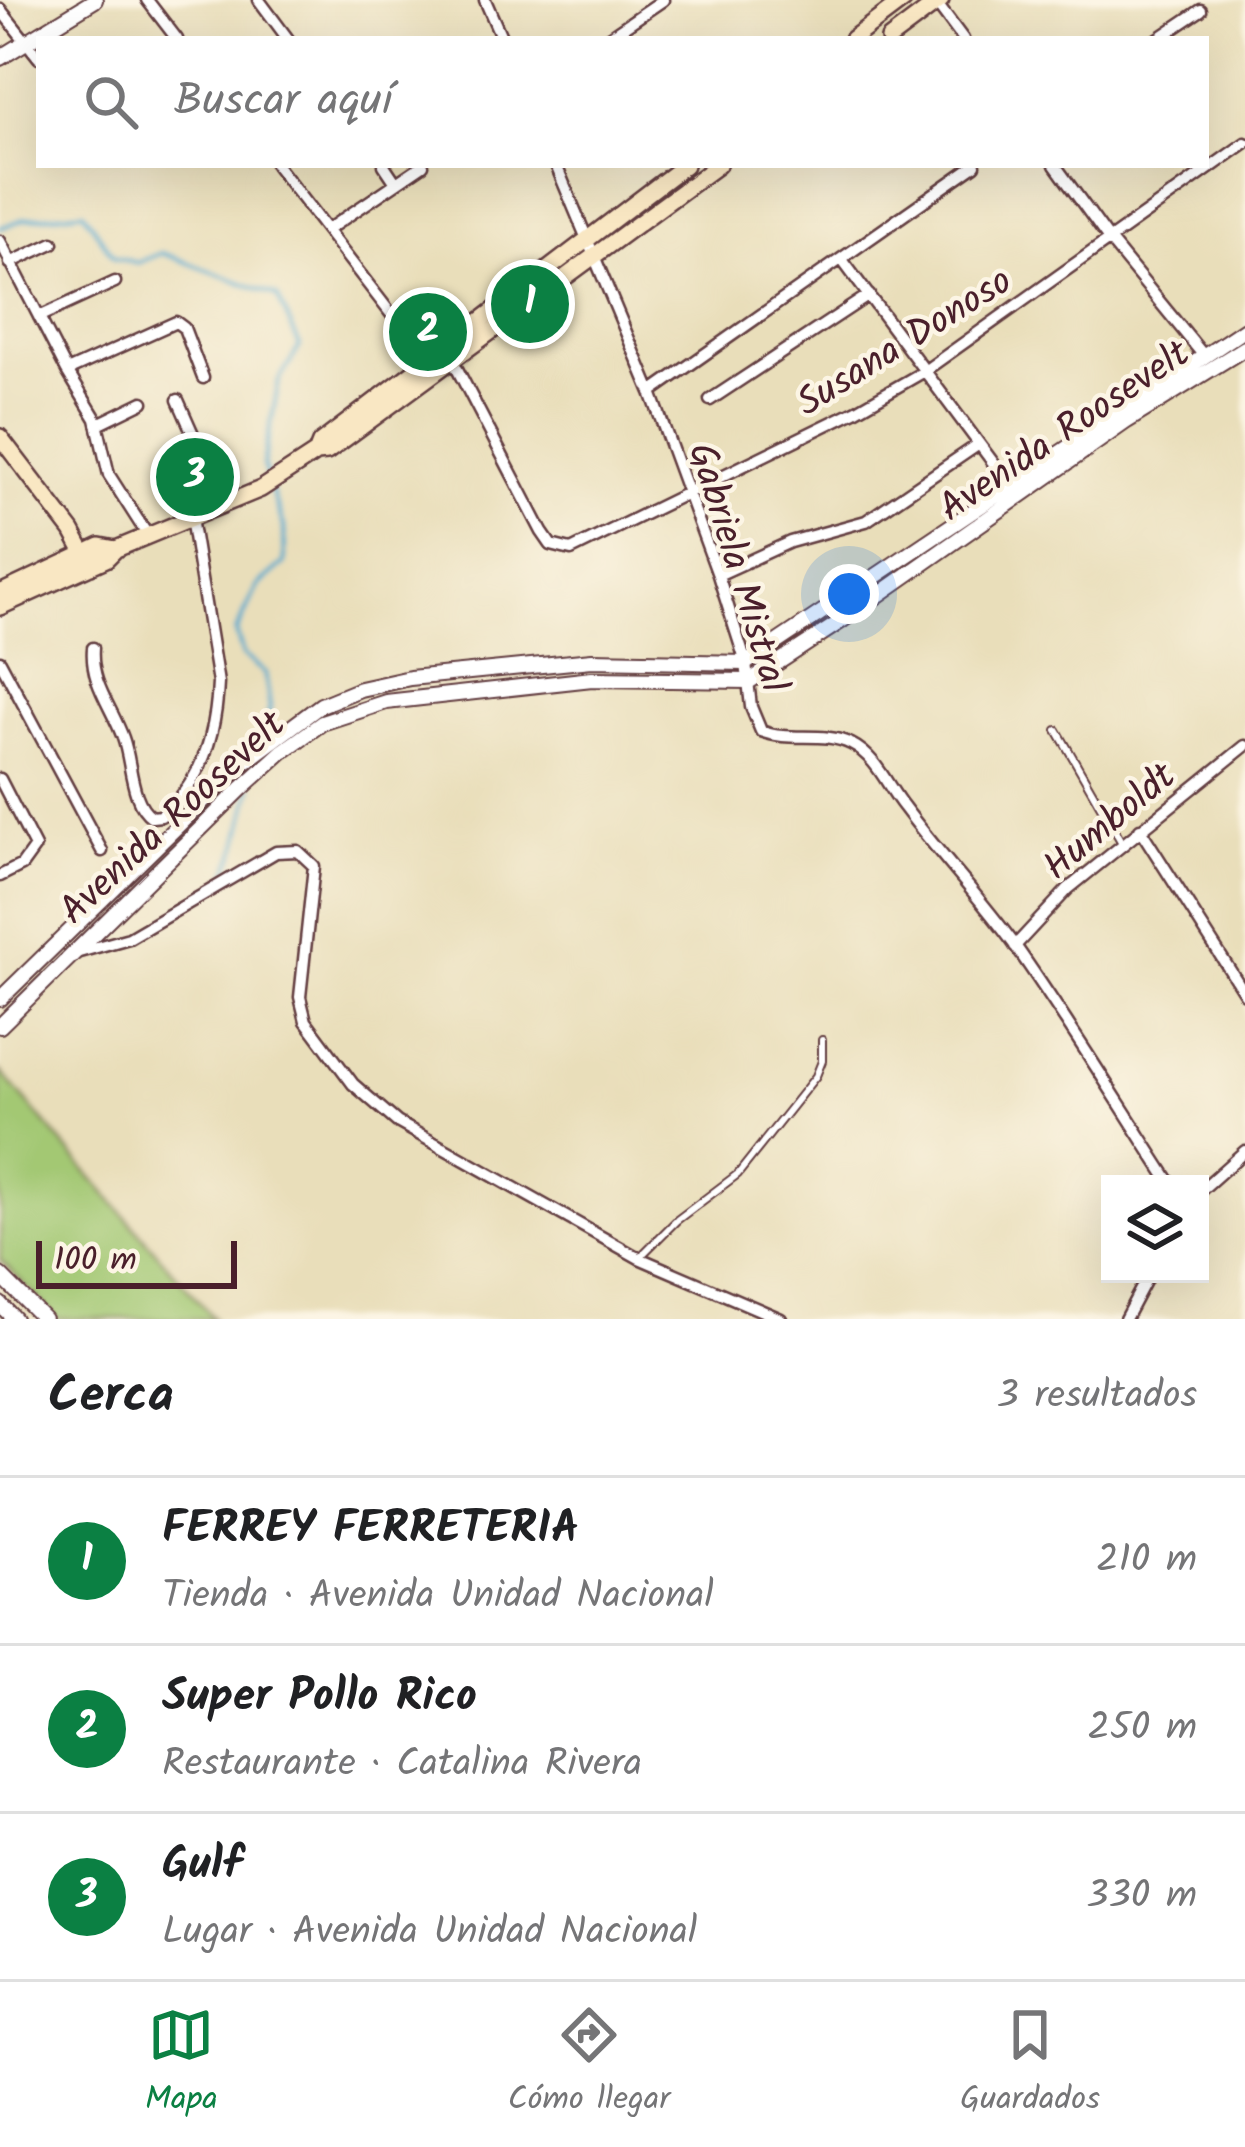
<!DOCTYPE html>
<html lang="es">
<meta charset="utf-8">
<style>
:root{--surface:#fff;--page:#f6f6f6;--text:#202124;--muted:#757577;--line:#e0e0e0;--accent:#0b8043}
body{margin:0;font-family:Kalam,sans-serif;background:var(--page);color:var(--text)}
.controls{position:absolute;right:36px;bottom:36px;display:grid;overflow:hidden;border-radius:0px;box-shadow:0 12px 48px #0002}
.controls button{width:108px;height:108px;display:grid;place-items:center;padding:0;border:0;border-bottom:3px solid var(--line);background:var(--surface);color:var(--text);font:60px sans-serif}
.scale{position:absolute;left:36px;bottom:30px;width:201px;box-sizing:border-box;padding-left:12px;border:6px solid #4a1f2b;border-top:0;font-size:33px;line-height:42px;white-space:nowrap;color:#4a1f2b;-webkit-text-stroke:9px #fcf5e5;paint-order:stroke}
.you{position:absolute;left:849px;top:594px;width:42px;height:42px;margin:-30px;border:9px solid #fff;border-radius:50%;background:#1a73e8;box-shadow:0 0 0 18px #1a73e833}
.badge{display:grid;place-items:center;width:78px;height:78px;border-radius:50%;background:var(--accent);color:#fff;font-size:39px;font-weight:700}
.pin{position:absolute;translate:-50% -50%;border:6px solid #fff;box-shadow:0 3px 12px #0006}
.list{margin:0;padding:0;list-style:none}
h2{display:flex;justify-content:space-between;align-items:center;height:156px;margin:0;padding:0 48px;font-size:51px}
h2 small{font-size:39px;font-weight:400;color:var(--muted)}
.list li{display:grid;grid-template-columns:78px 1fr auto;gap:36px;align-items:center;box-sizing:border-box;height:168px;padding:0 48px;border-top:3px solid var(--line)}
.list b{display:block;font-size:45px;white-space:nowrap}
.list p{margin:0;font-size:39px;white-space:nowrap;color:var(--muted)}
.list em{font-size:39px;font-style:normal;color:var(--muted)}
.icon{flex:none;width:66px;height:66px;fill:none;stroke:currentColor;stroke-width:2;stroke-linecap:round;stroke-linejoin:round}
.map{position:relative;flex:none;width:1245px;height:1319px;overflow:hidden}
.search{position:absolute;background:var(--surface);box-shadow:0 12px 48px #0002;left:36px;right:36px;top:36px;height:132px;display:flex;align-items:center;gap:30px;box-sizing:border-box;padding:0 42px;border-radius:0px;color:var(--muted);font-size:45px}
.sheet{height:660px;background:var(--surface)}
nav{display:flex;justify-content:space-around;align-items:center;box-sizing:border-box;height:168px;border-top:3px solid var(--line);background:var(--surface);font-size:33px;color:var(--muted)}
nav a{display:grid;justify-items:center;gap:6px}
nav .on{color:var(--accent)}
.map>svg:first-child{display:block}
.green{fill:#a3c873;stroke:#76744f;stroke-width:3}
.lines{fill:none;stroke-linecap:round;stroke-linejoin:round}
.stream{stroke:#51a9ce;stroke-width:4.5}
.service-casing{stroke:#623c40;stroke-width:10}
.minor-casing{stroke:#623c40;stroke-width:15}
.tertiary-casing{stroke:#623c40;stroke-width:18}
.secondary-casing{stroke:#623c40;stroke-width:20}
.service{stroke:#fff;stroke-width:6}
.minor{stroke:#fff;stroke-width:10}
.tertiary{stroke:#fff;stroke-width:14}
.secondary{stroke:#f9e7c3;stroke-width:15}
.labels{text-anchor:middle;stroke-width:9;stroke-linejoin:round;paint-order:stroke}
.street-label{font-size:39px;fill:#4a1f2b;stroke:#fcf5e5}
</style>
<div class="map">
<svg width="1245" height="1319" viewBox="0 0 1245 1319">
<rect width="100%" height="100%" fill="#fcf5e5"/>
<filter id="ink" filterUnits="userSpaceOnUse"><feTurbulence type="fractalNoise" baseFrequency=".00833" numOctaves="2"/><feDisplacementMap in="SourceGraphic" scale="24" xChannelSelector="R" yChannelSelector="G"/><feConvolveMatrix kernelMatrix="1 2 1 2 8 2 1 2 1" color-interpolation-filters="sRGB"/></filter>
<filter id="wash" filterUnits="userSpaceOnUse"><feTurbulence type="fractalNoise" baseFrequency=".004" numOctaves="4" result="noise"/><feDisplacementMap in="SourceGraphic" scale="48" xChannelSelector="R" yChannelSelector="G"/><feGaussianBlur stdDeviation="2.7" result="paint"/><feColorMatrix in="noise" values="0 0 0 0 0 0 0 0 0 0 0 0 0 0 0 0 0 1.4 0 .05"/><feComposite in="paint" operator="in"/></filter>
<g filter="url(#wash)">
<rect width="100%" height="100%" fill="#e9deba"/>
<path class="green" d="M0,1071L214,1319H57L0,1259Z"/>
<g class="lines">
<path class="stream" d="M0,228L24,219L83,211L114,257L137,263L162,253L277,296L300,346L279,381L263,465L268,479
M262,741L270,707L265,673L243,655L236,632L258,586L285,563L284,526L271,490
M227,874L238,846L252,787"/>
</g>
</g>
<g filter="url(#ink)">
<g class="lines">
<g class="service-casing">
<path id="service" d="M1057,730L1122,843
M639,1258L677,1220L738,1174L816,1076L822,1061V1040"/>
</g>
<g class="minor-casing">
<path id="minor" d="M147,0L177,39
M259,0L288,39
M485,0L502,39
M934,0L963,39
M0,9L39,58
M606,39L663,0
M1158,39L1201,10
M276,165L426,359
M384,165L396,183
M556,165L651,392L718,575L746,663L751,707L761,731C790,743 822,730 851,744C877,757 887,786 904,807C939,854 979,896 1014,944C1069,1022 1119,1104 1171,1184
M1055,165L1110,241L1204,356
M327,230L423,165
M0,241L67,371
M843,261L1009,484
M10,263L53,243
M39,317L115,282
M453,361L542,532L551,545L571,550L855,411L923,372L1245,143
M651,392L975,165
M178,400L224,504
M710,400L869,295
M98,424L143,402
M148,536L109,475L96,419L67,371L176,322L184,328L203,378
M718,575L790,542L866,521L979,444
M93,648C90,683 112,707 123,738C132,762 130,802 152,817L161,816C202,783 216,734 218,683L191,518
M0,661L102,851
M0,779L35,847L22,865L0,876
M1140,829L1245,994
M1015,946L1068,889L1245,746
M72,954L129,938L276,852L298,851L314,866L300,997L306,1021L353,1084L397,1122L639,1258L781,1319
M1200,1191L1245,1151
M1125,1319L1149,1274"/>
</g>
<g class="tertiary-casing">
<path id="tertiary" d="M0,58L95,0
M0,999L238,767L321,705L360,689L410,678L592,660L746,663L1245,329
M0,1026L241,789L282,752L322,723L386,702L592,679L750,681L843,620L1127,421L1245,348
M0,1275L44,1319
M0,1304L14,1319"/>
</g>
<g class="secondary-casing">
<path id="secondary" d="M852,39L904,0
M889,39L941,0
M0,437L72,531L91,566
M316,453L320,443L685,165
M0,593L100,546L116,549
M0,607L106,559L116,549L261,489L316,453L327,452L718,165"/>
</g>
<use href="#service" class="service"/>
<use href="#minor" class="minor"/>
<use href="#tertiary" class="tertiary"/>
<use href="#secondary" class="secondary"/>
</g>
</g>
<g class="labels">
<g class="street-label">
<text transform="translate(903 340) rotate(-32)" y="14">Susana Donoso</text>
<text transform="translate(1063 429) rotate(-34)" y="14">Avenida Roosevelt</text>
<text transform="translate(740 567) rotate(73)" y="14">Gabriela Mistral</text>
<text transform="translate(171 816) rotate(-43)" y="14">Avenida Roosevelt</text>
<text transform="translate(1108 820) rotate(-40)" y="14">Humboldt</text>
</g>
</g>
</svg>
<div class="controls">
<button><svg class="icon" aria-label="layers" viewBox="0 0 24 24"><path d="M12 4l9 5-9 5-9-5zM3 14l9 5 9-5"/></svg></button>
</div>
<div class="scale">100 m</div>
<div class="you"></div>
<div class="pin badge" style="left:530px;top:304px">1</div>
<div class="pin badge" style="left:428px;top:332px">2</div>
<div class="pin badge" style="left:195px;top:477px">3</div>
<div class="search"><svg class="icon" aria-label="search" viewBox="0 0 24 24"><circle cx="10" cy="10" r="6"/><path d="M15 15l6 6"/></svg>Buscar aquí</div>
</div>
<section class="sheet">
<h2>Cerca<small>3 resultados</small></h2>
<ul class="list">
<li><span class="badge">1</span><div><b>FERREY FERRETERIA</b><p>Tienda · Avenida Unidad Nacional</p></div><em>210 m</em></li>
<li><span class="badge">2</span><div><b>Super Pollo Rico</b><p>Restaurante · Catalina Rivera</p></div><em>250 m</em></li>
<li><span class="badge">3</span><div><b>Gulf</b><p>Lugar · Avenida Unidad Nacional</p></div><em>330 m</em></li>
</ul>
</section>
<nav>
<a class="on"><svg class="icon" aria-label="map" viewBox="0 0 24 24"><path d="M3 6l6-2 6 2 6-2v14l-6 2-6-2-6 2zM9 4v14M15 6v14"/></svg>Mapa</a>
<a><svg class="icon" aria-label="directions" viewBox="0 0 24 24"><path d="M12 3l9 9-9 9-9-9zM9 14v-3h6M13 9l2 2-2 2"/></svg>Cómo llegar</a>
<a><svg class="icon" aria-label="saved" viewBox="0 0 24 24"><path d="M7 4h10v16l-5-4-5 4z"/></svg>Guardados</a>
</nav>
